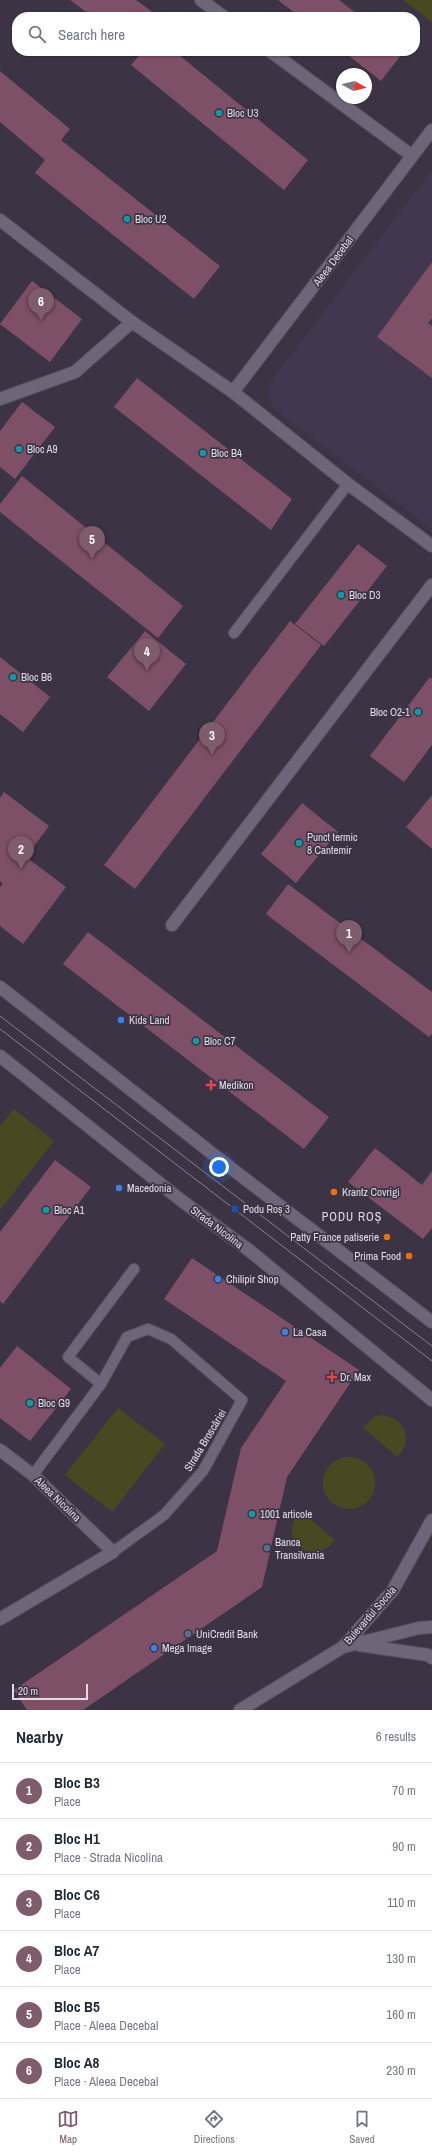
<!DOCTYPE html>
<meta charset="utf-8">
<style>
:root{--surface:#fff;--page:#f2f2f3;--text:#1f2937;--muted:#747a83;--line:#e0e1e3;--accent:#7e5c6b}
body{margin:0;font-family:"Archivo Narrow",sans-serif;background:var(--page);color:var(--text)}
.compass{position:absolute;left:336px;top:68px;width:36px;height:36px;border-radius:50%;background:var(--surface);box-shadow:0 1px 3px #0004;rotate:98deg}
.scale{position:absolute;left:12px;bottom:10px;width:76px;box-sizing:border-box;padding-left:4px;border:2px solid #e0dbe6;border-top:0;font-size:11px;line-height:14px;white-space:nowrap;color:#e0dbe6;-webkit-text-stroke:3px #3c3444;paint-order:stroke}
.you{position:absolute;left:219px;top:1167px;width:14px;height:14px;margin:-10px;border:3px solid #fff;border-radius:50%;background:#1a73e8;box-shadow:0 0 0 6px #1a73e833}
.badge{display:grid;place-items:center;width:26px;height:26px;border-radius:50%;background:var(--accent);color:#fff;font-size:13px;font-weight:700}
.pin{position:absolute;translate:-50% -33px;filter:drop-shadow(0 1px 2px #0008)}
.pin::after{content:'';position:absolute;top:21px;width:14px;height:12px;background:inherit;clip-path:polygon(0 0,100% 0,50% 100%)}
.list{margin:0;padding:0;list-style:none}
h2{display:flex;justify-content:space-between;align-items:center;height:52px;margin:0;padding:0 16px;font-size:17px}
h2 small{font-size:13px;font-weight:400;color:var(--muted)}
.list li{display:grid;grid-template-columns:26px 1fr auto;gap:12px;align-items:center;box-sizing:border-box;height:56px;padding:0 16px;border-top:1px solid var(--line)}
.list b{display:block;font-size:15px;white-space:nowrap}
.list p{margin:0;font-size:13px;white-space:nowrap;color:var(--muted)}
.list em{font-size:13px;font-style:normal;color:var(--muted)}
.icon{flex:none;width:22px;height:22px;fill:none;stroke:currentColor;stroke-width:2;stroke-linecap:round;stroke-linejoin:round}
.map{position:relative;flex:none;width:432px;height:1710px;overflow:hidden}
.search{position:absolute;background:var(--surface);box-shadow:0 1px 3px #0004;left:12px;right:12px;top:12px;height:44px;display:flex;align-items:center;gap:10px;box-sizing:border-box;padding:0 14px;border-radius:16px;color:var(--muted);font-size:15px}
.sheet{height:388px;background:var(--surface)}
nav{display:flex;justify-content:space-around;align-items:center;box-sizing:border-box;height:56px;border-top:1px solid var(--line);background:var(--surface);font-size:11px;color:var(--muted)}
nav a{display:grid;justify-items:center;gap:2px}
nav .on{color:var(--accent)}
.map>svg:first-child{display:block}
.built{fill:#42374e}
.green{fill:#484921}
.building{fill:#7e5068}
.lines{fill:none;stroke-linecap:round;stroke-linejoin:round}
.lane-casing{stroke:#58515f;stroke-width:12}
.street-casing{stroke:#58515f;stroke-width:14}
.secondary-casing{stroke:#58515f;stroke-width:14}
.lane{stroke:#6e6578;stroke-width:10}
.street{stroke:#6e6578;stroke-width:12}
.secondary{stroke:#6e6578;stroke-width:12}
.tram{stroke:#87808e;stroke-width:1}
.culture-dot{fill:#0f9aa8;stroke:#3c3444;stroke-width:1.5}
.shop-dot{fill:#3f7fe0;stroke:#3c3444;stroke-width:1.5}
.health-dot{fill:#e0444e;stroke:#3c3444;stroke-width:1.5}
.food-dot{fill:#e8710a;stroke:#3c3444;stroke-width:1.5}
.transit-dot{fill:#1a4fb4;stroke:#3c3444;stroke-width:1.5}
.service-dot{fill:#5c6f8a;stroke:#3c3444;stroke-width:1.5}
.labels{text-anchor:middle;stroke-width:3.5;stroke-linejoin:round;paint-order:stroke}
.poi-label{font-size:11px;fill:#e0dbe6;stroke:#3c3444;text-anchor:start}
.street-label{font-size:11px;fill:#e0dbe6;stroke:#3c3444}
.neighbourhood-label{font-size:12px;letter-spacing:1px;fill:#e0dbe6;stroke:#3c3444}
</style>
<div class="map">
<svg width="432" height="1710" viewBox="0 0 432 1710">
<rect width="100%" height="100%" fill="#3c3444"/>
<path class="built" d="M432,170V529L277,411L268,398L271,381Z"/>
<path class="green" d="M403,0H432V22Z
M14,1109L54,1141L0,1210V1126Z
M118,1408L165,1444L112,1512L65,1475Z
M381,1415C405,1417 414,1441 397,1457L363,1427L374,1417Z
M323 1483a26 26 0 1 1 52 0a26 26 0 1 1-52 0Z
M301,1511L335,1540C311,1570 275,1537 301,1511Z"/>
<path class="building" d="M70,0H136L159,17H93Z
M278,0H339L361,17H300Z
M139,51H174L308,160L284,190L131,65L141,53Z
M343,51H404L381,81Z
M0,71L70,129L61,140L220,266L194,299L35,173L45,160L0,122Z
M432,262V318L428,323L432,326V378L377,337Z
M32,281L82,319L50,362L0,324Z
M137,378L292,499L271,530L114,407Z
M22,402L55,427L15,479L0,467V431Z
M22,476L183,606L158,638L0,512V504Z
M358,544L387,566L324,646L295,624Z
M290,621L321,645L135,889L104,865Z
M145,631L186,664L149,711L107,677Z
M0,657L50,697L23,732L0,714Z
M430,677L432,679V745L404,782L370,756Z
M4,792L49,826L26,857L66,887L23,944L0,926V887L3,884L0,881V798Z
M432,795V849L406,827Z
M302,803L338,832L296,883L261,854Z
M288,884L432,992V1034L429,1037L266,914Z
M88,932L329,1117L304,1149L63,964Z
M375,1148L422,1185L432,1171V1228L423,1239L348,1182Z
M55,1160L91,1187L3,1304L0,1301V1232Z
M192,1258L359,1370L287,1477L262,1587L83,1710H27L14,1690L217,1551L241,1448L286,1381L164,1299Z
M17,1346L71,1389L30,1441L0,1418V1368Z"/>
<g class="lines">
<g class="lane-casing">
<path id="lane" d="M234,633L348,484
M101,1384L68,1357L134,1269
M33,1475L101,1384L127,1337L148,1329L171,1339L242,1400L203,1471L164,1515L113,1552"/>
</g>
<g class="street-casing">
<path id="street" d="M201,0L224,17
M270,51L411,155
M0,220L132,322L233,392L348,484L432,546
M233,392L432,130
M0,399L75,372L132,322
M172,925L432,585
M0,1450L33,1475L113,1552L0,1619"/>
</g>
<g class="secondary-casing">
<path id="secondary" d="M0,987L223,1162L432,1322
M0,1056L182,1201L250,1251L432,1400
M359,1645L428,1655L432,1658
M343,1647L419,1628L432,1627
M240,1710L343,1647L393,1590L432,1520"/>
</g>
<use href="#lane" class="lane"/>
<use href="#street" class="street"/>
<use href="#secondary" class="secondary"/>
<path class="tram" d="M0,1016L432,1346
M0,1029L432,1361"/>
</g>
<g class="culture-dot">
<circle cx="219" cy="113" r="4"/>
<circle cx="127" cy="219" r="4"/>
<circle cx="19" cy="449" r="4"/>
<circle cx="203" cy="453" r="4"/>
<circle cx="341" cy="595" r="4"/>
<circle cx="13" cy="677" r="4"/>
<circle cx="418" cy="712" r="4"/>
<circle cx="299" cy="843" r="4"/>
<circle cx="196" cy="1041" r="4"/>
<circle cx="46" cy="1210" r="4"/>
<circle cx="30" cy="1403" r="4"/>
<circle cx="252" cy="1514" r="4"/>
</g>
<g class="shop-dot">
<circle cx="121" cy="1020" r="4"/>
<circle cx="119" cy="1188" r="4"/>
<circle cx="218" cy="1279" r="4"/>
<circle cx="285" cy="1332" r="4"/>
<circle cx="154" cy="1648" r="4"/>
</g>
<g class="health-dot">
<path d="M209 1079h4v4h4v4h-4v4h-4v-4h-4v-4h4z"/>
<path d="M330 1371h4v4h4v4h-4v4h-4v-4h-4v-4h4z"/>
</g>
<g class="food-dot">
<circle cx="334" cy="1192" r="4"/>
<circle cx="387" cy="1237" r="4"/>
<circle cx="409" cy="1256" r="4"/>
</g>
<rect class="transit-dot" x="231" y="1205" width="8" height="8" rx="2"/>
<g class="service-dot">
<circle cx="267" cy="1548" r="4"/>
<circle cx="188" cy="1634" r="4"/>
</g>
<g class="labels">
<g class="poi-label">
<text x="227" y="117">Bloc U3</text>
<text x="135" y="223">Bloc U2</text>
<text x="27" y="453">Bloc A9</text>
<text x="211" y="457">Bloc B4</text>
<text x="349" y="599">Bloc D3</text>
<text x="21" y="681">Bloc B6</text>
<text x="410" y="716" text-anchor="end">Bloc O2-1</text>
<text x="307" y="841">Punct termic<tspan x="307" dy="13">8 Cantemir</tspan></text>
<text x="129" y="1024">Kids Land</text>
<text x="204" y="1045">Bloc C7</text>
<text x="219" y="1089">Medikon</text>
<text x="127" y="1192">Macedonia</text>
<text x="342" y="1196">Krantz Covrigi</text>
<text x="243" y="1213">Podu Roș 3</text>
<text x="54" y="1214">Bloc A1</text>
<text x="379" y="1241" text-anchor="end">Patty France patiserie</text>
<text x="401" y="1260" text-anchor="end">Prima Food</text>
<text x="226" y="1283">Chilipir Shop</text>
<text x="293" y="1336">La Casa</text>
<text x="340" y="1381">Dr. Max</text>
<text x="38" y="1407">Bloc G9</text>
<text x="260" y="1518">1001 articole</text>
<text x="275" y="1546">Banca<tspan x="275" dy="13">Transilvania</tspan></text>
<text x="196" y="1638">UniCredit Bank</text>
<text x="162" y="1652">Mega Image</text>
</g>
<g class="street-label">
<text transform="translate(333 261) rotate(-53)" y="4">Aleea Decebal</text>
<text transform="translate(217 1227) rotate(37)" y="4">Strada Nicolina</text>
<text transform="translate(205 1440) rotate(-59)" y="4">Strada Broscăriei</text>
<text transform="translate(58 1499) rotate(44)" y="4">Aleea Nicolina</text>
<text transform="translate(370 1615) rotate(-49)" y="4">Bulevardul Socola</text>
</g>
<g class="neighbourhood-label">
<text x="352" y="1221">PODU ROȘ</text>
</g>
</g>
</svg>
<svg class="compass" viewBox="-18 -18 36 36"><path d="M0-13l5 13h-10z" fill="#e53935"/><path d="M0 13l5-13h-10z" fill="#747a83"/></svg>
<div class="scale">20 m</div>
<div class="you"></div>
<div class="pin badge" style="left:349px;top:953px">1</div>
<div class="pin badge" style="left:21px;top:869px">2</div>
<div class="pin badge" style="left:212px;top:755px">3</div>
<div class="pin badge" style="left:147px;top:671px">4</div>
<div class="pin badge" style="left:92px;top:559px">5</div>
<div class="pin badge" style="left:41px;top:321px">6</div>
<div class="search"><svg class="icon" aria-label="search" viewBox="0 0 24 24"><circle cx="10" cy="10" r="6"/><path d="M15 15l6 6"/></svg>Search here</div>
</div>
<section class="sheet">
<h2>Nearby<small>6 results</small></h2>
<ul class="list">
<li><span class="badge">1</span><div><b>Bloc B3</b><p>Place</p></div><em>70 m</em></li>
<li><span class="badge">2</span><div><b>Bloc H1</b><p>Place · Strada Nicolina</p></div><em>90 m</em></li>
<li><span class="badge">3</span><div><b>Bloc C6</b><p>Place</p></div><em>110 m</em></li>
<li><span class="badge">4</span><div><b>Bloc A7</b><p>Place</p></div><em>130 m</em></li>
<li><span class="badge">5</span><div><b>Bloc B5</b><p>Place · Aleea Decebal</p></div><em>160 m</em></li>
<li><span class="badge">6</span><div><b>Bloc A8</b><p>Place · Aleea Decebal</p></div><em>230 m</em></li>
</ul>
</section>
<nav>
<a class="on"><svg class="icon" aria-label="map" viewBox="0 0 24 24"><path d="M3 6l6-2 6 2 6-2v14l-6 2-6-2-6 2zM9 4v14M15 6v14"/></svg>Map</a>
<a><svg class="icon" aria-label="directions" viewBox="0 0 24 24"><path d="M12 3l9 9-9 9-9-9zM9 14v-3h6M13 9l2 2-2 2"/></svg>Directions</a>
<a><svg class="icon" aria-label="saved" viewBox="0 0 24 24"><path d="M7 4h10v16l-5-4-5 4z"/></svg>Saved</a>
</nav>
